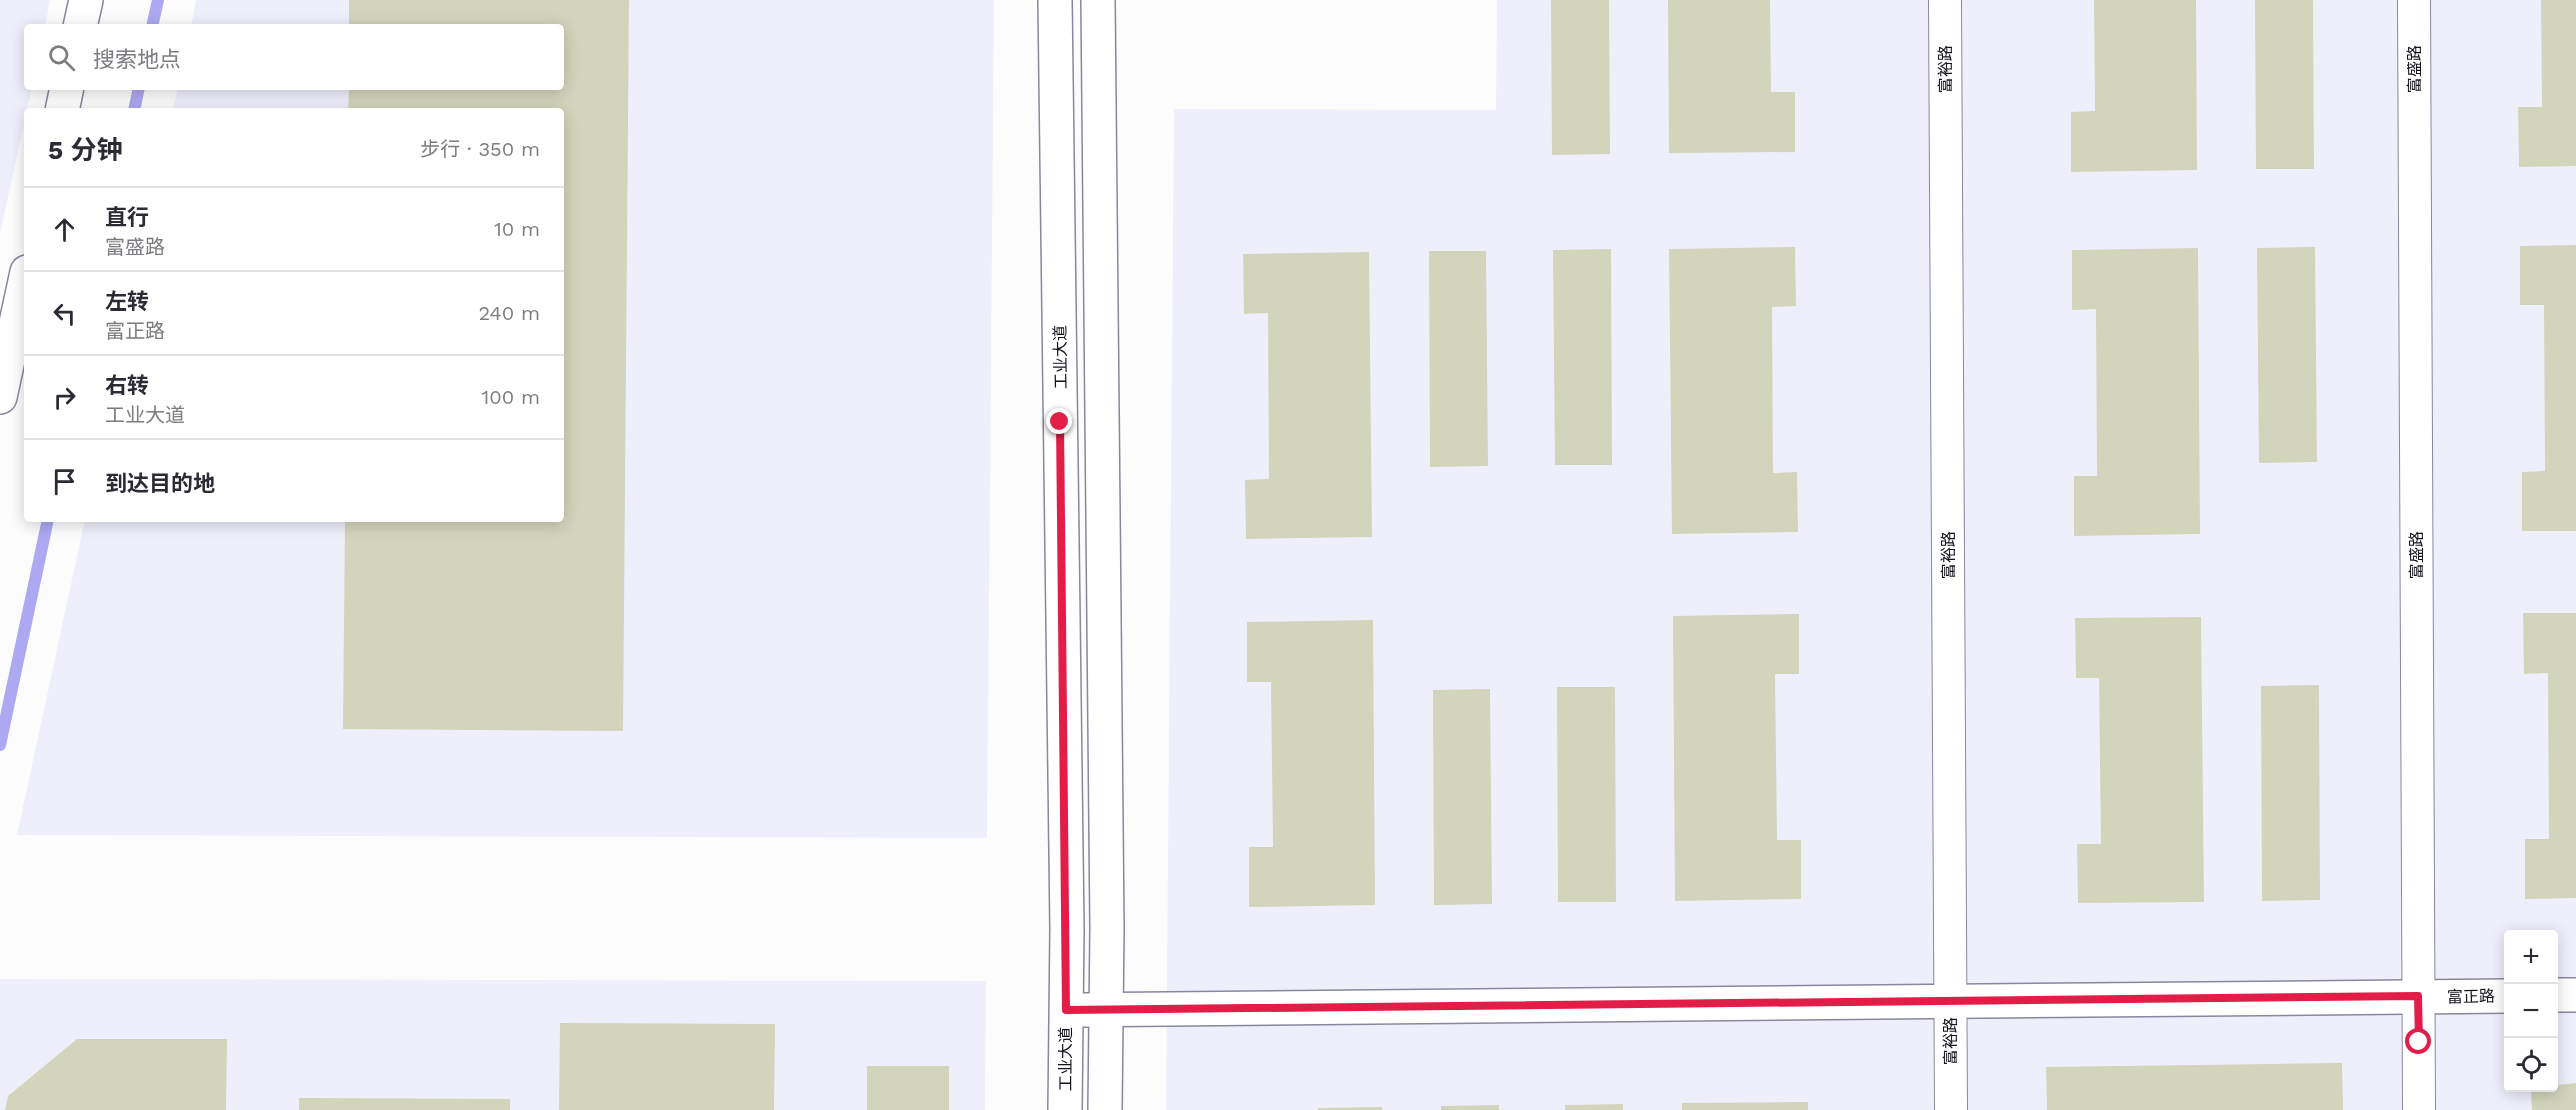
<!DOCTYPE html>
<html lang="zh">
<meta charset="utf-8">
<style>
:root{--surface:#fff;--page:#f7f7f7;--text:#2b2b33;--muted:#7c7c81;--line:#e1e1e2}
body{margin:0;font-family:"Work Sans","Noto Sans SC",sans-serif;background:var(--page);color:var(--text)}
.controls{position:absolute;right:18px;bottom:18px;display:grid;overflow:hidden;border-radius:6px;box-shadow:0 3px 15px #0003}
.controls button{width:54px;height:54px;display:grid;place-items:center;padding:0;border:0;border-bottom:2px solid var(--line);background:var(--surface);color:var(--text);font:30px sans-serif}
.stop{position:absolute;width:18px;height:18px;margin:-14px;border:4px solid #e11d48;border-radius:50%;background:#fff}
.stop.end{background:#e11d48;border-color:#fff;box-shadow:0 2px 6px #0008}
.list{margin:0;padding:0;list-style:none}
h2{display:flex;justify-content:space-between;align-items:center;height:78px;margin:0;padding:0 24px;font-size:26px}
h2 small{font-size:20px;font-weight:400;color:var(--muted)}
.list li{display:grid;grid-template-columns:39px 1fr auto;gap:18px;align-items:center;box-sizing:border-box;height:84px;padding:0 24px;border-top:2px solid var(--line)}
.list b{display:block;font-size:22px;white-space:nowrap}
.list p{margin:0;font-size:20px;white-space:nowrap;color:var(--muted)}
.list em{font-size:20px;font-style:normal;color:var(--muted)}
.icon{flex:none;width:33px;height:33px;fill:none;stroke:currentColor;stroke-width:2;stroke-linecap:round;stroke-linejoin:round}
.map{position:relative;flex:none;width:2576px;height:1110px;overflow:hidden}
.search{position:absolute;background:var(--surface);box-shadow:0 3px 15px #0003;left:24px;top:24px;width:540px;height:66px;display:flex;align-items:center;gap:15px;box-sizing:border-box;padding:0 21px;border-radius:6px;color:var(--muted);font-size:22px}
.panel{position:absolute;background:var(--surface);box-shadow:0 3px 15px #0003;left:24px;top:108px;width:540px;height:414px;border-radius:6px}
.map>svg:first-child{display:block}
.built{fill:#efeffc;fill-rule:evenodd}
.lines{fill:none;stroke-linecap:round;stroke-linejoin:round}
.stream{stroke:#ada8f1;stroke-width:12}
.building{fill:#d3d4bc}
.minor-casing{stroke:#88879d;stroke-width:34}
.tertiary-casing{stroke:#88879d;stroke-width:36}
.minor{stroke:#fff;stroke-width:32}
.tertiary{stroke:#fff;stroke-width:33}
.route{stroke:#e11d48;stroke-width:8}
.labels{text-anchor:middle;stroke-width:4.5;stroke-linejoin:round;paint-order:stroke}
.street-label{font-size:16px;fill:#13131b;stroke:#fff}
</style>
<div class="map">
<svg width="2576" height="1110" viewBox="0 0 2576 1110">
<rect width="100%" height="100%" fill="#fcfcfc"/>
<path class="built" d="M0,0H50L45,27H27V87H32L0,234Z
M196,0H994L987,838L17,835L85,519H561V111H173L178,87H561V27H191Z
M1497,0H2576V1110H1166L1174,109L1496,110ZM2508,934H2554V1088H2508Z
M0,979L986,981L985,1110H0Z"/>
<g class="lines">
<path class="stream" d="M152,27L158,0
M134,111L139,87
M0,745L48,519"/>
</g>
<path class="building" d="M349,0H629L623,731L343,729L345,519H561V111H348L349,87H561V27H349Z
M1551,0H1609L1610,154L1552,155Z
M1668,0H1770L1771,92H1795V152L1669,153Z
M2094,0H2196L2197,170L2071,172V112L2095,111Z
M2255,0H2313L2314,169H2256Z
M2541,0H2576V166L2519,167L2518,107H2542Z
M2576,245V531H2522V472L2545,471L2544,305H2520V246Z
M1795,247L1796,306L1772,307L1773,473L1797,472L1798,532L1672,534L1669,249Z
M2315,247L2317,462L2259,463L2257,248Z
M2198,248L2200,534L2074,536V476H2097L2096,309L2072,310V250Z
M1611,249L1612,465H1555L1553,250Z
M1429,251H1486L1488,466L1430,467Z
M1369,252L1372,537L1246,539L1245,480L1269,479L1268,313L1244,314L1243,254Z
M2523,613H2576V898L2525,899V839H2549L2548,673L2524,674Z
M1799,614V674H1775L1777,840H1801V899L1675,901L1673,616Z
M2201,617L2204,902L2078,903L2077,844H2101L2099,678H2076L2075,618Z
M1373,620L1375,905L1249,907V847H1273L1271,682H1247V622Z
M2319,685L2320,900L2262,901L2261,686Z
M1557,687H1615L1616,902H1558Z
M1490,689L1492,904L1434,905L1433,690Z
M560,1023L775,1024L774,1110H559Z
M77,1039H227L226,1110H5L8,1096Z
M2342,1063L2343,1110H2047L2046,1067Z
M867,1066H949V1110H867Z
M2576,1083V1110H2532L2531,1088Z
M299,1098L510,1099V1110H299Z
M1808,1102V1110H1682V1103Z
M1623,1104V1110H1565V1105Z
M1499,1105V1110H1441V1106Z
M1382,1107V1110H1318V1108Z"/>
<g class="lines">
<g class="minor-casing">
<path id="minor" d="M1945,0L1951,1110
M2414,0L2419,1110"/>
</g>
<g class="tertiary-casing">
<path id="tertiary" d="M1055,0L1067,929L1065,1110
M1098,0L1107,928L1105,1110
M80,27L86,0
M62,111L67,87
M0,397L27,272
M2554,995H2576
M1066,1010L2508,996"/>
</g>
<use href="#minor" class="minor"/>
<use href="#tertiary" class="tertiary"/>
</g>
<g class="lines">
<path class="route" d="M1060,422L1066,1010L2418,996L2419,1042"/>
</g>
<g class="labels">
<g class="street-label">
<text transform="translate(1945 69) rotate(-90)" y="6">富裕路</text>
<text transform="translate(2414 69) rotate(-90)" y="6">富盛路</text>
<text transform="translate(1060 357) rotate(-91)" y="6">工业大道</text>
<text transform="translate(1948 555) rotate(-90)" y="6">富裕路</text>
<text transform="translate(2416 555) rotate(-90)" y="6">富盛路</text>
<text transform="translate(2471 996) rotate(-1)" y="6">富正路</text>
<text transform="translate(1950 1041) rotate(-90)" y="6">富裕路</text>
<text transform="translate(1065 1059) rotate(-90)" y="6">工业大道</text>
</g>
</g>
</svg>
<div class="controls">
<button>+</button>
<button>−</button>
<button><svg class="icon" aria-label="locate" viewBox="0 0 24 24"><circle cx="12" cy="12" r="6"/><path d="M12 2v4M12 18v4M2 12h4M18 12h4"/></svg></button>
</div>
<div class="stop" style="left:2419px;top:1042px"></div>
<div class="stop end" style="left:1060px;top:422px"></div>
<div class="search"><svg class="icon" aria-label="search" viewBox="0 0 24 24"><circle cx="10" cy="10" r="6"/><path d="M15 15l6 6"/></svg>搜索地点</div>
<section class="panel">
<h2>5 分钟<small>步行 · 350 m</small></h2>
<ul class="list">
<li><svg class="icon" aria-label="ahead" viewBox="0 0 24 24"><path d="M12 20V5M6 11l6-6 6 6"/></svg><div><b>直行</b><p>富盛路</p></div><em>10 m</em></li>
<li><svg class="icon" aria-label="left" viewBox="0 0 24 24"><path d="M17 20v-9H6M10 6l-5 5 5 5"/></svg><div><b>左转</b><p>富正路</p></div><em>240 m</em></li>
<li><svg class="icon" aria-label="right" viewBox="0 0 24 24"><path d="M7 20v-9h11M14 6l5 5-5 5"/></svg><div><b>右转</b><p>工业大道</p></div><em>100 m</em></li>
<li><svg class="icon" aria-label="arrive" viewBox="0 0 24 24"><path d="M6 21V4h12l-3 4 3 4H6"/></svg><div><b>到达目的地</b></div></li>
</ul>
</section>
</div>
